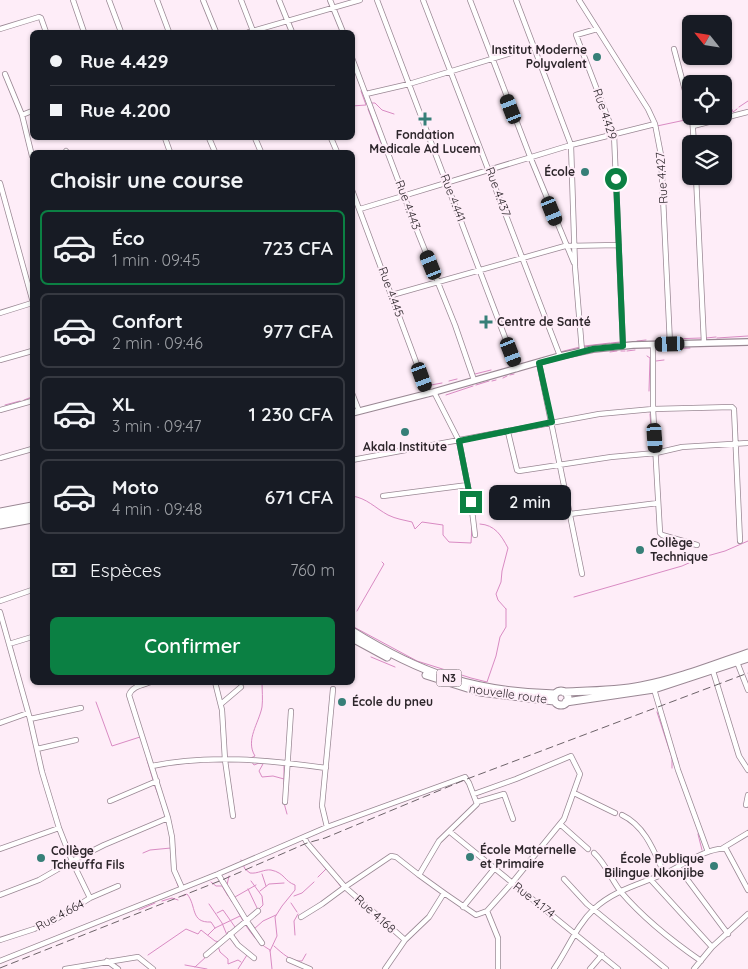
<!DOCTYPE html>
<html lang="fr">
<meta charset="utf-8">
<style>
:root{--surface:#171b24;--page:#20242c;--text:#f1f3f6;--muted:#9ea1a6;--line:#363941;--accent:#0b8043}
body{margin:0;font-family:Quicksand,sans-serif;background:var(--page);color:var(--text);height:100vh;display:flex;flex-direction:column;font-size:19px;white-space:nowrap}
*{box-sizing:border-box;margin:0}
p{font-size:16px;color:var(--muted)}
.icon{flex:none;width:28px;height:28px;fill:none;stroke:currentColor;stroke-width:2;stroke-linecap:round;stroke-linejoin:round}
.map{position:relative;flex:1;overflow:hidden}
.sheet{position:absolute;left:30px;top:150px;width:325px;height:535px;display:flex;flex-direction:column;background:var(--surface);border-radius:8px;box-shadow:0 1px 4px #0004}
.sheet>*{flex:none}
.guide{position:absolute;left:30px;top:30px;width:325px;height:110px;border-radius:8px;box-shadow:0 1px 4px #0004;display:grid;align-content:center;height:110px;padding:0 20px;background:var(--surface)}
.needle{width:32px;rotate:300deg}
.tools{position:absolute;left:682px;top:15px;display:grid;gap:10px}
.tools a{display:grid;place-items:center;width:50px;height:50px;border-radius:8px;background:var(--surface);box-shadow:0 1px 4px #0004;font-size:25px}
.end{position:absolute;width:22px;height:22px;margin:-11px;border:6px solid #0b8043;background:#fff;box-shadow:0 0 0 2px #fff}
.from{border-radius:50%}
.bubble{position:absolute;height:35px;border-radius:8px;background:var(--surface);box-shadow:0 1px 4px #0004;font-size:16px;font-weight:600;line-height:35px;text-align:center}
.car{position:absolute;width:15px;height:30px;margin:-15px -8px;border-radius:6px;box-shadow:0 0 4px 1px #0007;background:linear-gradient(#222 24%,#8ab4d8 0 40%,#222 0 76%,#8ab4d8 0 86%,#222 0)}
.guide b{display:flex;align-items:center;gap:18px;height:48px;font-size:19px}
.guide b+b{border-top:1px solid var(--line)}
.guide i{width:12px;height:12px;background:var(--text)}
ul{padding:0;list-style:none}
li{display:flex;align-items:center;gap:15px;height:75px;margin:0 10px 8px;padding:0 10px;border:2px solid var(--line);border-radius:8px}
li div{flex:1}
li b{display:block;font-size:19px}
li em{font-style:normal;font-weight:600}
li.on{border-color:var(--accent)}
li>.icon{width:45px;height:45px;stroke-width:1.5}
h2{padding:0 20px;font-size:22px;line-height:60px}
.pay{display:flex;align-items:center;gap:12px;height:55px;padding:0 20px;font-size:19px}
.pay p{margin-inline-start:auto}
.button{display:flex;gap:10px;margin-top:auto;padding:10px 20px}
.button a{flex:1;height:58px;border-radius:8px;background:var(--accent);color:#fff;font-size:20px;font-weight:600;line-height:58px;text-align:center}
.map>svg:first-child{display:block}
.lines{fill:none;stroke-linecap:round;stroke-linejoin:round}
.stream{stroke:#d98bc3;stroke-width:1}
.minor-casing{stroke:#9a8894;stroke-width:6}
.major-casing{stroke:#9a8894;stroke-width:8}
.highway-casing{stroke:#9a8894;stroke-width:9}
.minor{stroke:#fff;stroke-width:4.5}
.major{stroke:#fff;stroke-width:5.5}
.highway{stroke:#fff;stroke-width:7}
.rail{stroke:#6d6369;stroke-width:1;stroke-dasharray:8 4;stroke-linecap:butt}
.route{stroke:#0b8043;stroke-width:6}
.poi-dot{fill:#377f78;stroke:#feedf8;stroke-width:2}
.labels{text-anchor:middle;stroke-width:4;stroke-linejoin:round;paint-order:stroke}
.shield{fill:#feedf8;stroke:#6c6268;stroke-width:1}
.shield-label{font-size:11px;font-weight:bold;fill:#2d262b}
.poi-label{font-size:12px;font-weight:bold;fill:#2d262b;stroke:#feedf8;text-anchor:start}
.street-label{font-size:12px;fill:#2d262b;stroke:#feedf8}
</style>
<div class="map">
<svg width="748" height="969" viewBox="0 0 748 969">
<rect width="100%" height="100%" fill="#feedf8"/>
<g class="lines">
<!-- stream -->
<path class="stream" d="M371 103H375L382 110 394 114
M352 106 366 105 361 91
M724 107 730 105 733 112 737 109
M739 107 748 101
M368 109 381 143
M694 117 696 116
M657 126 690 119
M260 145 258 139 261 138
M706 338 716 337
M717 338 748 336
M672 339 701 338
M637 341 646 340
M611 343 620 342
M584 346 610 343
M655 350 690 348
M621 351H625
M627 351 635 350
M560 352 580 347
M610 352 617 351
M647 356 650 358 649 391
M656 361 664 360
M475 374 491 370
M510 375 514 374
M503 378 507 376
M449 381 457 379
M492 381 496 380
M431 385 442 383
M476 385 489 381
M446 395 473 386
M24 400 32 397
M5 405 20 401
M650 414 651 428
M352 496C367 498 375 508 388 515 396 519 404 520 412 522L415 529 422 522 443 525V535L449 542 471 543 472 526
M480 524C495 525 501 535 508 548L502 571 501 582 496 594 498 600 506 609
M574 597 682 566 700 558 725 551 748 541
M357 611 384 564 382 562
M352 626 417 661 471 678 487 682 496 656 500 637 506 627V609
M371 657 395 667
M96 702 112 746 140 737
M657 712 670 752
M671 753 672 759
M251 758 255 756C245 740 259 723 262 707 263 699 262 690 262 682
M677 758 678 762
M147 760 153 780
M672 760V768
M251 761 254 765 259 763 263 764 259 771 262 777 273 776 284 779
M284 766V784
M154 784 159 797
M284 803 287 814
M698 834 702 850
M143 853 150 850 171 848
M241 860 245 869 250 873C258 874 264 869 271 870 285 873 284 881 295 885V890L282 906 275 917 277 936 270 951
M262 874 266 886
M333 876 341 887
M318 877 326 869 323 865
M176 880 178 886
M251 881 262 896 263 905 259 909
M211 882 216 886H222L228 896
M227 885 229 876
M248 889 258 910
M260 891 269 884 284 883
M183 896 187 894C197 906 190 923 211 922L215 928
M294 896 302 893 314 882
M229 897 232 902
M235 897 256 885
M162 901 172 898 178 900
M291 903 297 912
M209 904 222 923 227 935
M139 910 155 903
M237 910C245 925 255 942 270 950L272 969
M217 913 223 910 235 927
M254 929 263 921 276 915
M208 935 215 928 240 916
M295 935 294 921 298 914
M219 941 225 936
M218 946 220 952 228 959V964L238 960 241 962
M274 946C282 953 291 962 302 961L306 954
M148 955 186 929 198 934 201 930 215 941 220 942
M185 965 207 969
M195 967 207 956
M238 969 247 955"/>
<!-- minor casing -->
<g class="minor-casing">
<path id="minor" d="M73 0 84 32
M109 0 121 32
M157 0 169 32
M203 0 216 32
M241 0 253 31
M279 0 292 32
M330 0 343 32
M377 0 517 369
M423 0 560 356
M470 0 531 159 574 263
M516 0 571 145 575 267 582 351
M579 0 648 109 655 124 661 155 670 344
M0 29 39 17 41 18 46 32
M597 29 576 35 614 134 623 346
M249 32 360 0
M674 49 691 113
M352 58 418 233 455 325 474 380
M5 74 22 115 32 156
M366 94 409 84 534 46
M22 115 32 111
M692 116 694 144
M693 126 748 112
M165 138 170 152
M209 138 215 152
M255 138 261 152
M331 138 337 152
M66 151 67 152
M696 176 704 343
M0 183 32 299
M352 190 428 394
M360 209 571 145 655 124
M392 295 565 246 619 245
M0 313 32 303
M653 345V409L660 533 662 535 697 545
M0 360 32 351
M539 363 582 574
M434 392 459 441 471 502 475 535
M352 393 359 411
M0 410 32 401
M508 432 517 470 519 471 611 457 656 453 682 447 748 443
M0 458 32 449
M352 460 599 414 653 409 732 407 734 409 740 541
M383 496 468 485
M570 514 658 503
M0 601 32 590
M0 612 30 719 42 772 59 828 72 861 90 898
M9 644 32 637
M737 662 748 690
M713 671 739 756 748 770
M151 682C143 685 132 686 129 695L168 818 172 837 174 870 182 888
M215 682 222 710 225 760 233 816
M654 689 678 770 708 852
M221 704 241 687
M30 719 81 708
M0 723 28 713
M37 749 76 740
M152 766C209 754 268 760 326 768
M574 793 615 813
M474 794 516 779 571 756 580 774 564 819 512 883 487 911 498 938V969
M110 801 157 781
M285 802 291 711
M477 802 504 794 513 819
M746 805 748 795
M622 815C645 826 654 851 664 873
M560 824 588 849
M327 827 322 806 333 689
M450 832 618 969
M723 848 748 833
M0 849 59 828
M594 853C606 864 611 879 621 892 644 919 672 941 701 961
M678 867 728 934
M218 874 246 920 262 943
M564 879 587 904 666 969
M650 879 712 947
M444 893 476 915 487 911
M0 895 39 880 72 861 104 845 168 818
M463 907 494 869
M301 917 322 904 345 887 307 843 304 837
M230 934 238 945 254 958
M0 940 34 929 53 921 90 898 118 886
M206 955 258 911
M289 960 310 969
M0 961 218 874 327 827 465 777 469 783 477 804 439 841 419 875 396 857 391 856 345 887 405 940
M107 961 118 969
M65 969 138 957 153 969
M385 969 405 940 429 917 444 893 419 875
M554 969C568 949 576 926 594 909 614 890 641 884 666 873 683 865 708 847 726 849L748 890
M590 969 602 955
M694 969 712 947 748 914"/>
</g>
<!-- major casing -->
<g class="major-casing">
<path id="major" d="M352 413 434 392 560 356 593 349 633 345 748 342"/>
</g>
<!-- highway casing -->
<g class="highway-casing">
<path id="highway" d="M0 512 32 506
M0 518 32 513
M0 525 32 519
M352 631C421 674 474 692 555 694
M352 638 387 657
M426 675 480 692 554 701
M554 698a7 7 0 1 1 14 0a7 7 0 1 1-14 0Z
M564 692C590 691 616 691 641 686 678 679 713 665 748 653
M566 702 654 689 748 658"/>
</g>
<!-- minor -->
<use href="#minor" class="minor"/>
<!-- major -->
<use href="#major" class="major"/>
<!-- highway -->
<use href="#highway" class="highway"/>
<!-- rail -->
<path class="rail" d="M0 968 222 880 307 843 325 838 467 779 748 673"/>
</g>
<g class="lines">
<!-- route -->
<path class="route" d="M471 502 459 441 552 422 539 363 593 349 623 346 616 179"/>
</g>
<!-- markers -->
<g class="poi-dot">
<circle cx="597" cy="57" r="5"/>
<path d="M422.5 111.5h5v5h5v5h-5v5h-5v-5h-5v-5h5z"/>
<circle cx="585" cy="172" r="5"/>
<path d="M483.5 314.5h5v5h5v5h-5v5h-5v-5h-5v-5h5z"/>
<circle cx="405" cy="432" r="5"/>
<circle cx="640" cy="550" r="5"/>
<circle cx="342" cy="702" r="5"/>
<circle cx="470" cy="857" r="5"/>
<circle cx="41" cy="858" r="5"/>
<circle cx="714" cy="866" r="5"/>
</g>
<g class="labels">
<!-- shield labels -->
<rect class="shield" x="436.5" y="669.5" width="25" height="17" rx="4"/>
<g class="shield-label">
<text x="449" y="682">N3</text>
</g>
<!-- poi labels -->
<g class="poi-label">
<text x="587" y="54" text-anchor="end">Institut Moderne<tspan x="587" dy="14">Polyvalent</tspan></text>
<text x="425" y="139" text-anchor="middle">Fondation<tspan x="425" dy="14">Medicale Ad Lucem</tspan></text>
<text x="575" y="176" text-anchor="end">École</text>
<text x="497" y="326">Centre de Santé</text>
<text x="405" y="451" text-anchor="middle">Akala Institute</text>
<text x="650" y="547">Collège<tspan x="650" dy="14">Technique</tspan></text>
<text x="352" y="706">École du pneu</text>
<text x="480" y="854">École Maternelle<tspan x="480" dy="14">et Primaire</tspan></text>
<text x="51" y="855">Collège<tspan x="51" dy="14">Tcheuffa Fils</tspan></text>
<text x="704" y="863" text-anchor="end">École Publique<tspan x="704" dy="14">Bilingue Nkonjibe</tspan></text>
</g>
<!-- street labels -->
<g class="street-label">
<text transform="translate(605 114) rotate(72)" y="4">Rue 4.429</text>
<text transform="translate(662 178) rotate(-94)" y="4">Rue 4.427</text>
<text transform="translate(498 192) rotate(70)" y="4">Rue 4.437</text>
<text transform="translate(453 198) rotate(69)" y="4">Rue 4.441</text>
<text transform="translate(408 205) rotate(70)" y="4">Rue 4.443</text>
<text transform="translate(391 292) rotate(70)" y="4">Rue 4.445</text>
<text transform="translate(508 694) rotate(8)" y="4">nouvelle route</text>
<text transform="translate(534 900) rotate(38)" y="4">Rue 4.174</text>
<text transform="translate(375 914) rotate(42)" y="4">Rue 4.168</text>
<text transform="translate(60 915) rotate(-28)" y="4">Rue 4.664</text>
</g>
</g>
</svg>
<div class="tools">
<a><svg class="needle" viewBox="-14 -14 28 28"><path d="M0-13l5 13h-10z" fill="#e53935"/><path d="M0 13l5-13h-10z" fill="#9ea1a6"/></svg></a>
<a><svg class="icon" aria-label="locate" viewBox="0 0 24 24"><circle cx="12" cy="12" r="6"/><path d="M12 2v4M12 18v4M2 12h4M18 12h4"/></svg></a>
<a><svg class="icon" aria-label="layers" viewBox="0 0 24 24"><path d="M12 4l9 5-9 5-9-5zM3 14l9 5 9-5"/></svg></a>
</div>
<i class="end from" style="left:616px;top:179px"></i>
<i class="end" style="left:471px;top:502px"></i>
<div class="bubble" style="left:489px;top:485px;width:82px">2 min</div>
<i class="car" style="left:511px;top:109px;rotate:339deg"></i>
<i class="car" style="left:552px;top:211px;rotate:158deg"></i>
<i class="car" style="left:431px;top:265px;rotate:338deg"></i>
<i class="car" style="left:670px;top:344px;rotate:268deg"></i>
<i class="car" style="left:511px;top:352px;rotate:159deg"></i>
<i class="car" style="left:422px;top:377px;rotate:160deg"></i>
<i class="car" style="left:655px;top:438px;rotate:176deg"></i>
<div class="guide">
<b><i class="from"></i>Rue 4.429</b>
<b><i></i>Rue 4.200</b>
</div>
<section class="sheet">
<h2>Choisir une course</h2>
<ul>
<li class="on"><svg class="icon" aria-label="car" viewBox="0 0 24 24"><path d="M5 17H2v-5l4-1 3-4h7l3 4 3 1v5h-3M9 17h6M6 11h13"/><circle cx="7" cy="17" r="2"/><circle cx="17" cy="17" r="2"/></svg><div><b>Éco</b><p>1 min · 09:45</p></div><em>723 CFA</em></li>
<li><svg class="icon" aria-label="car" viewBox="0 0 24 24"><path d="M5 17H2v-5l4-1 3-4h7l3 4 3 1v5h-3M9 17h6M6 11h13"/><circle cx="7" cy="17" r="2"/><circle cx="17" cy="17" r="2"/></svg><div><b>Confort</b><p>2 min · 09:46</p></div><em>977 CFA</em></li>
<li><svg class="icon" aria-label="car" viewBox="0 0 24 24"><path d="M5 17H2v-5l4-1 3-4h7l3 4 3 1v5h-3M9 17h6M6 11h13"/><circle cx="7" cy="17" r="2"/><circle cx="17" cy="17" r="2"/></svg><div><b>XL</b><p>3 min · 09:47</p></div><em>1 230 CFA</em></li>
<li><svg class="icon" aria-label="car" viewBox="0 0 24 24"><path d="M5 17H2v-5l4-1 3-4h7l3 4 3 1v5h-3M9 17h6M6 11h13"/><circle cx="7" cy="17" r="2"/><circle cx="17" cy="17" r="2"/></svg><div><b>Moto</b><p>4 min · 09:48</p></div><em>671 CFA</em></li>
</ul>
<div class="pay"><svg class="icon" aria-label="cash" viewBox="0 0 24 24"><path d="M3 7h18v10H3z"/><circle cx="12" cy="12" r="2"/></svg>Espèces<p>760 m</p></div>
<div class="button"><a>Confirmer</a></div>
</section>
</div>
